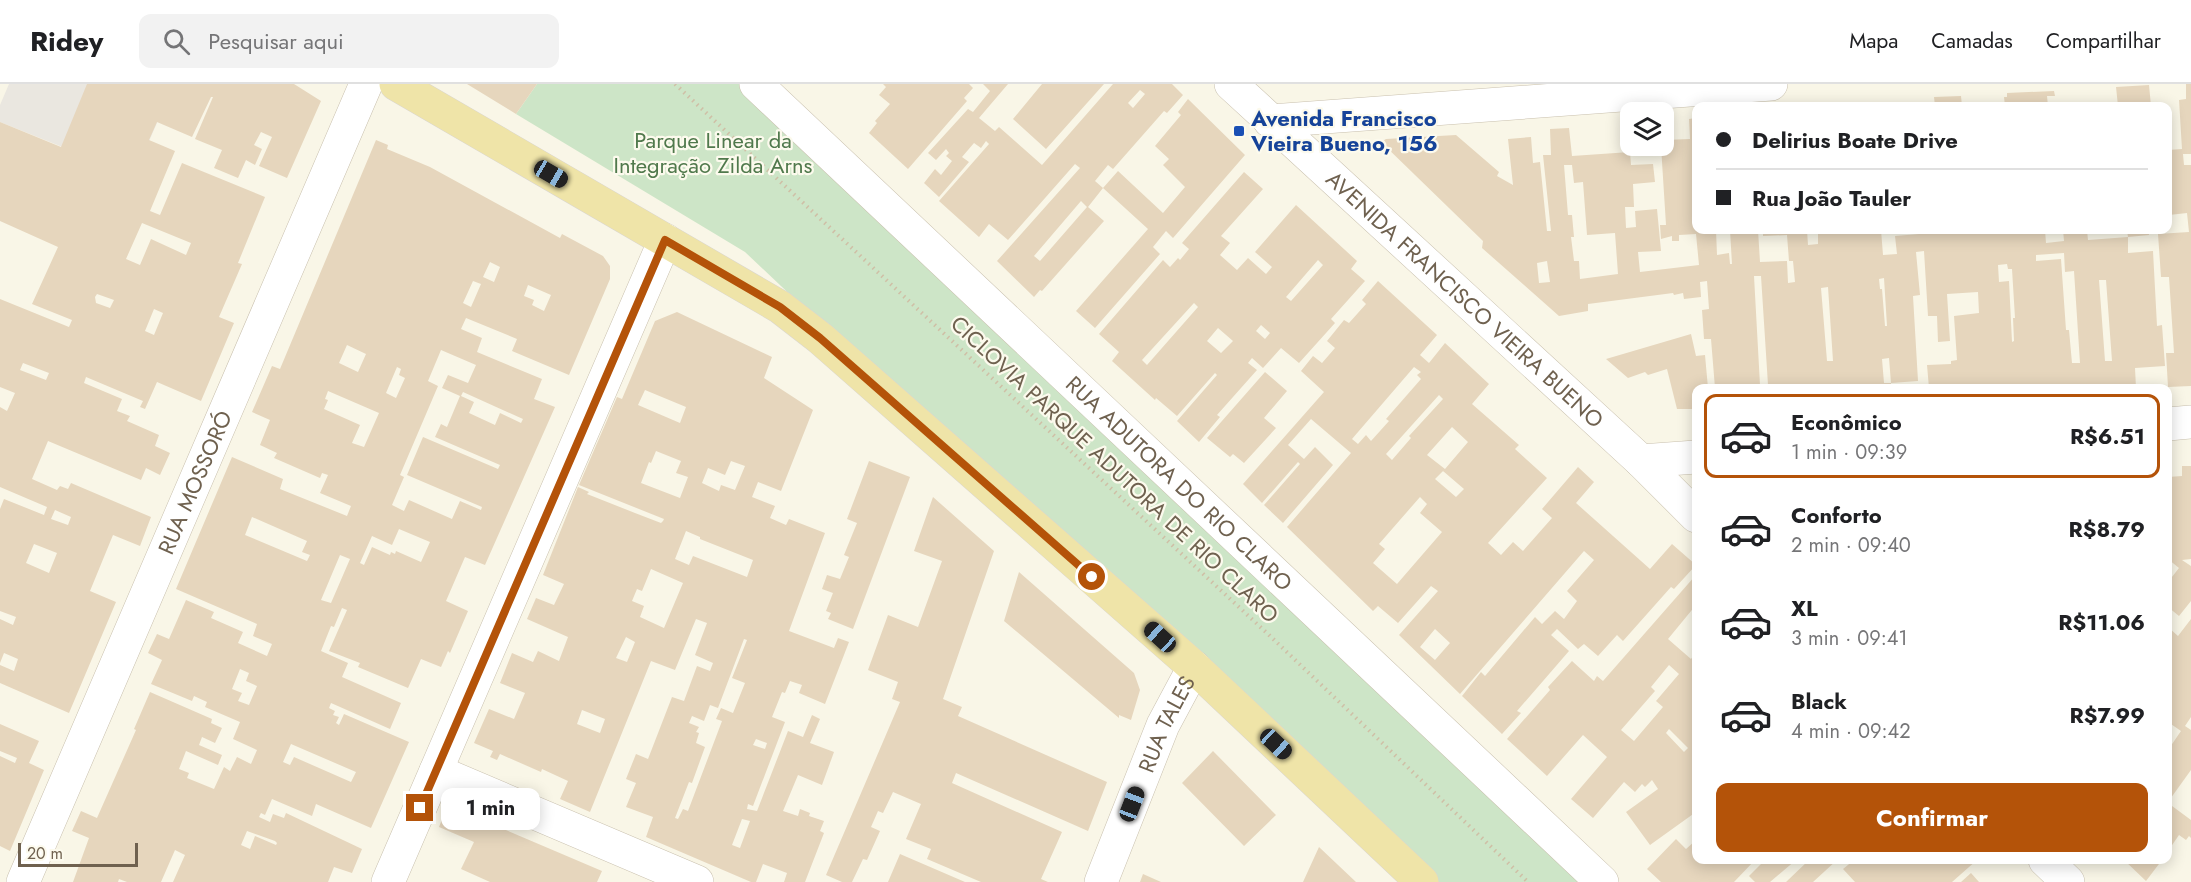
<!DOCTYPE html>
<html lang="pt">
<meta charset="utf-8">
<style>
:root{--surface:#fff;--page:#f2f2f2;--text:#202124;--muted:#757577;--line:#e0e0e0;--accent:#b45309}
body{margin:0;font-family:Jost,sans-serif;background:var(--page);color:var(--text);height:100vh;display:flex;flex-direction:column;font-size:22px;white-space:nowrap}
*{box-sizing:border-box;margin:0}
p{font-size:20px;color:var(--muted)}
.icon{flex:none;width:33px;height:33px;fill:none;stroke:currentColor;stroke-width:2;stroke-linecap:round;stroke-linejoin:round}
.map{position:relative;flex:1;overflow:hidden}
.panel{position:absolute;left:1692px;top:300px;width:480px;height:480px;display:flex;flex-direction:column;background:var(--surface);border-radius:12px;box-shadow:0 3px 15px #0003}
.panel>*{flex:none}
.top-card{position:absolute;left:1692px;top:18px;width:480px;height:132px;border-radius:12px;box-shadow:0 3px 15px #0003;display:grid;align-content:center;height:132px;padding:0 24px;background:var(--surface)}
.tools{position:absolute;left:1620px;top:18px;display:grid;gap:12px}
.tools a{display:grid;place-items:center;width:54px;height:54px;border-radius:12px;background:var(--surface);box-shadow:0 3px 15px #0003;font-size:30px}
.scale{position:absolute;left:18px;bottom:15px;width:120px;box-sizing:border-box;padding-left:6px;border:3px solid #6f614f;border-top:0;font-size:16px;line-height:21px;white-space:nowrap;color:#6f614f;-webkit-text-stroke:4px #fcfaed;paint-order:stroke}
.end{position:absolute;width:27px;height:27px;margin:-14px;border:8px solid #b45309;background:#fff;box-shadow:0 0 0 3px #fff}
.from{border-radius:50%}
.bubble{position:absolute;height:42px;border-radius:12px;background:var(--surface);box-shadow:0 3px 15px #0003;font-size:20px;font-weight:700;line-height:42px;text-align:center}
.car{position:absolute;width:18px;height:36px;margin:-18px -9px;border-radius:8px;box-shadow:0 0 4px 2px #0007;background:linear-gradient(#222 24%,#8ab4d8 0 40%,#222 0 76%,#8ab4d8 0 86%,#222 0)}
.top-card b{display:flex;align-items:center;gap:21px;height:57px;font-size:22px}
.top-card b+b{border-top:2px solid var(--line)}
.top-card i{width:15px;height:15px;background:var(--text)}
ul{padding:10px 0 0;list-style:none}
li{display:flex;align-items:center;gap:18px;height:84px;margin:0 12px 9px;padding:0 12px;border:3px solid transparent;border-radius:12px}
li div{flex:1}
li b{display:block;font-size:22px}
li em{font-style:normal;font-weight:700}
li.active{border-color:var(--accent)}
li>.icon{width:54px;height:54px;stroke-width:1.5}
.primary-button{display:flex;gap:12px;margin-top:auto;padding:12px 24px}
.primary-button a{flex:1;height:69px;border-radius:12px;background:var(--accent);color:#fff;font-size:24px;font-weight:700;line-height:69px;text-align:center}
header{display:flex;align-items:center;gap:36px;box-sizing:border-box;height:84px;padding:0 30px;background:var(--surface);border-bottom:2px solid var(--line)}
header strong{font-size:28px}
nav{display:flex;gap:33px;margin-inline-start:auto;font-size:21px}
.search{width:420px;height:54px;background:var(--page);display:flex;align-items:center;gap:15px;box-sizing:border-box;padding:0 21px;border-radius:12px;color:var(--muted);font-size:22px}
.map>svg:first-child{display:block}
.industrial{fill:#eae7e0}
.green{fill:#cde5c7}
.building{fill:#e6d6bd;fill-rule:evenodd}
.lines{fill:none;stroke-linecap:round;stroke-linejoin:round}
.minor-casing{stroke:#c9c0ae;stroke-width:34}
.major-casing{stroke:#dad6d1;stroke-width:34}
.path{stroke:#cfbfa6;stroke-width:4;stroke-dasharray:1.5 4.5;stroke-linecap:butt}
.minor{stroke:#fff;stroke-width:33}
.major{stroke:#efe4a8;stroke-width:33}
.route{stroke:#b45309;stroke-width:8}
.transit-dot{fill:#1a4fb4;stroke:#fcfaed;stroke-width:2}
.labels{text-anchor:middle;stroke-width:4.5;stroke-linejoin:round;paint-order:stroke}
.transit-label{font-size:22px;font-weight:bold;fill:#164399;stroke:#fcfaed;text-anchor:start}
.park-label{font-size:22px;fill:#50794c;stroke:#fcfaed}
.street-label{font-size:22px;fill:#6f614f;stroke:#fcfaed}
</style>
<header>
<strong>Ridey</strong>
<div class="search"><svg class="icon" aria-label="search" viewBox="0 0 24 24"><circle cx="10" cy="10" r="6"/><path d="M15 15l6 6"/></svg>Pesquisar aqui</div>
<nav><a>Mapa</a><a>Camadas</a><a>Compartilhar</a></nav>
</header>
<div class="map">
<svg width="2191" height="798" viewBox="0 0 2191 798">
<rect width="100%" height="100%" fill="#f9f6e7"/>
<!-- industrial -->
<path class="industrial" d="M9 0H174L132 96 60 62 0 38V21Z"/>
<!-- green -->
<path class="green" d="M537 0H742L1584 798H1410L745 168 516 30Z"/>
<!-- building -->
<path class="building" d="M87 0H294L321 17 287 94 259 82 272 53 261 48 254 61 262 65 255 81 246 76 238 94 214 84 222 66 195 55 213 13H211L192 53 157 38 149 56 175 67 150 127 160 131 182 79 265 113 238 179 242 180 219 233 234 239 201 317 157 298 145 325 140 323 143 317 86 293 84 299 122 315 117 327 130 332 127 337 159 351 155 362 170 369 160 391 146 384 141 396 48 357 32 395 57 406 60 402 68 405 71 399 151 433 140 462 113 451 90 507 116 518 69 629 0 599V581L14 587 18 575 4 569 0 579V535L13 541 16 533 0 527V425L4 415 44 431 47 423 0 403V323L7 327 15 309 0 303V215L69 243 72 236 32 220 58 163 0 137V38L61 63ZM142 139 191 159 186 171 151 155 140 181 126 175ZM97 210 114 216 110 224 96 219 95 213ZM154 225 163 229 154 251 145 247ZM23 279 49 289 46 296 20 286ZM55 426 71 433 68 441 51 435ZM34 460 57 469 49 489 26 479Z
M467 0H537L516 30Z
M883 0H969L973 4 964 14 967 17 908 85 869 49 877 39 875 37 890 20 879 11 886 3Z
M983 0H1008L979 34 995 47 999 43 1042 81 1113 0H1172L1183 11 1167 29 1164 27 1113 85 1108 81 1095 97 1103 104 1088 123 1104 137 1042 207 1040 206 1034 213 997 177 1080 84 1075 80 1008 156 989 140 979 153 939 117 989 60 986 57 981 64 974 59 962 73 969 78 939 113 924 99 935 85 941 91 952 77 946 72 949 69 946 65 936 76 928 69 968 25 973 28 990 7ZM1140 6 1145 10 1133 24 1128 19ZM1081 117 1087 123 1040 177 1034 172Z
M1042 0H1104L1046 65 1013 35Z
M2186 0H2191V70H2183L2184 81H2191V302L2168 303 2166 269H2174L2169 193H2161L2158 150 2189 148 2187 129 2169 131 2168 125V66L2182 65 2179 16 2186 15Z
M2149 1 2151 22H2118L2116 3Z
M2054 7 2055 12H2047L2048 22H2005L2004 13H2007V9Z
M1961 12 1962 22H1935L1934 13Z
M1188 15 1245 71 1173 154 1166 147 1153 163 1160 170 1095 244 1076 227 1148 145 1103 104 1118 87 1163 129 1185 103 1163 81 1169 75 1155 62 1181 31 1178 28Z
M1696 34V146H1716L1717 171 1729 169 1730 180H1732L1730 146H1758L1760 178 1787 177 1788 199 1795 198 1793 177H1789L1787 151 1763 152V146H1807L1808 161 1818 160V146H1881L1883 171 1897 170 1895 152 1943 148V146H2045L2046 159 2064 157 2063 146H2087L2088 156 2128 153V169L2153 167 2157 242 2162 241 2165 282 2135 284 2136 304H1929L1927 281 1951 280V277L1957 276 1954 232 1979 229 1978 208 1947 210 1950 257 1938 258 1937 232H1928L1924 167 1916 168 1920 211 1913 212 1918 297 1891 299 1889 274 1882 275 1884 299H1891V304H1829V301L1770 304H1715L1711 255H1704L1702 226 1709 225 1707 197 1700 198 1701 213 1684 215 1683 209 1674 211 1673 209 1588 220V227L1559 232 1482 164 1483 157 1381 58 1386 55 1456 51 1499 88 1497 92 1513 101 1508 55 1531 53 1533 79 1540 78 1547 147H1551L1543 71H1551L1550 45 1569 44 1572 72 1630 68 1631 81 1653 80 1655 98 1633 100 1634 123H1625L1626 144 1636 143 1635 127 1657 125 1661 167 1638 168 1640 188 1699 181 1696 150 1679 151V157H1672V152L1661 155 1660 141H1666L1661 62H1664V56L1690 55 1689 35ZM1564 81H1572L1574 99 1583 98 1587 151 1615 149 1618 190 1580 195 1579 177H1574L1571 153H1574L1572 131H1568ZM2064 169 2065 188 2074 187 2080 279H2072L2069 246H2066L2061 175 2036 177V171ZM1547 177 1550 198 1539 199 1537 179ZM2007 180 2008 185H2012L2015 234H2013L2014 257 2012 258 2009 197 1999 198 1998 181ZM1754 192H1761L1768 301H1760ZM1884 194 1887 242H1885L1882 205H1880L1879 195ZM2099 196H2106L2112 277H2105ZM1828 203 1833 277H1827L1821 204Z
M376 56 388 61 387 65 430 83 560 154 562 150 603 172 610 182V195L569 291 512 267 517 255 466 234 461 245 482 254 477 268 542 295 534 315 555 323 485 481 465 473 446 517 468 527 450 569 448 567 441 583 421 575 408 604 358 583 360 579 329 567 347 526 342 524 334 543 331 542 321 567 348 579 342 593 401 619 390 645 331 619 329 624 335 627 333 631 339 633 336 639 339 641 344 630 409 658 371 744 316 720 312 732 272 715 265 731 261 729 259 733 270 738 273 730 284 734 286 729 362 765 352 789 334 783 328 798H173L185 771 175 766 161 798H127L119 795 118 798H73L89 754 72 747 81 727 97 734 136 646 134 645 150 608 212 635 211 639 222 644 215 659 202 653 199 661 222 671 218 681 186 667 179 685 189 689 187 694 214 705 224 683 230 687 237 673 251 680 257 666 233 655 240 638 205 623 207 618 194 612 192 617 151 600 162 576 148 569 157 550 169 555 186 516 214 528 211 534 243 548 238 559 267 572 272 560 253 552 257 540 176 505 232 373 283 395 280 405 347 432 351 422 320 409 328 391 322 389 320 394 274 374 277 369 260 361 270 336 252 328 272 282 280 285ZM490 178 500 183 494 198 483 193ZM473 197 481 200 471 223 463 219ZM528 201 551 211 544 227 532 221 534 216 524 212ZM347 261 366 270 358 288 339 279ZM441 266 476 281 468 299 448 291 442 304 460 312 447 343 441 340 435 353 500 381 498 385 423 353 407 391 482 423 481 426 460 417 452 435 409 416 404 427 392 421 404 393 400 391 438 302 428 297ZM397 283 401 285 399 291 405 294 396 314 386 309ZM328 307 379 329 364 363 352 359 360 341 324 325 328 316 325 315ZM463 308 523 335 521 339 500 329 495 341 469 329 474 318 461 312ZM252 433 307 457 302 468 310 471 307 477 245 451ZM399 445 430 458 421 478 396 467 395 470 391 468 390 471 372 463 364 481 360 479 372 452 392 461ZM340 471 350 475 331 519 321 516ZM240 585 249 589 246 597 257 602 249 621 238 617 242 609 232 605ZM291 660 356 688 351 698 294 673 290 681 283 678ZM247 747 275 757 277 759 276 761 255 752 250 765 241 761Z
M1244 88 1263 105 1221 152 1230 159 1220 171 1237 186 1248 174 1266 190 1272 183 1255 168 1296 121 1357 177 1351 185 1365 197 1331 235 1335 239 1299 279 1281 264 1263 284 1252 274 1248 279 1257 286 1217 331 1220 333 1199 358 1177 337 1217 291 1215 289 1177 332 1156 314 1155 316 1112 277 1119 268 1099 250 1163 176 1170 183 1178 174 1180 176 1189 165 1182 159ZM1318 176 1323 181 1291 217 1286 213ZM1194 219 1198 223 1147 281 1142 276ZM1261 241 1270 249 1265 255 1256 247ZM1218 244 1233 257 1221 269 1207 257Z
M2127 146H2148L2149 151 2128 153Z
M1378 197 1437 251 1420 271 1429 279 1445 259 1489 300 1472 320 1519 361 1515 365 1547 394 1488 459 1501 471 1513 458 1523 467 1552 434 1542 425 1578 383 1594 398 1576 419 1650 485 1672 460 1696 481 1674 505 1671 503 1623 557 1617 551 1598 572 1584 560 1578 565 1557 545 1551 551 1569 567 1517 627 1521 629 1502 650 1462 612 1481 588 1485 592 1535 533 1542 540 1555 527 1564 535 1577 517 1567 507 1594 476 1584 467 1460 610 1399 551 1438 507 1431 502 1398 539 1378 522 1373 527 1287 443 1351 369 1311 335 1288 361 1304 375 1315 363 1333 381 1283 439 1264 421 1300 380 1298 378 1262 419 1243 400 1324 308 1301 287 1313 272 1322 279 1335 264 1327 257 1344 236 1349 239 1366 220 1362 216ZM1414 283 1421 288 1417 291 1421 295 1386 335 1389 337 1371 357 1366 351 1358 360 1352 355ZM1439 311 1443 315 1409 352 1411 354 1392 376 1386 370ZM1452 343 1468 358 1445 385 1427 371ZM1445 385 1443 387 1464 405 1456 413 1435 395ZM1420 413 1427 420 1420 429 1442 448 1397 500 1373 479 1385 465 1379 460ZM1435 545 1450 559 1435 576 1420 563Z
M677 228 772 273 764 294 813 326 781 407 758 398 752 413 775 422 770 434 786 441 789 435 825 449 789 547 834 564 838 554 849 558 825 620 799 609 802 601 790 597 785 609 782 608 772 633 785 638 753 722 748 720 747 725 757 727 788 647 803 653 812 631 820 635 810 659 834 668 822 701 798 691 783 727 798 732 800 725 810 729 809 732 824 737 820 747 824 749 805 798H784L787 789 763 780 756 798H751L646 753 653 733 626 723 636 699 626 695 636 670 648 675 672 613 684 617 697 582 710 587 713 579 695 571 707 539 696 535 675 586 651 577 590 728 560 715 568 697 542 685 541 688 500 670 497 676 490 673 493 667 474 659 489 625 514 635 525 609 500 599 512 569 533 578 538 567 559 577 568 553 527 535 536 514 554 521 564 500 543 491 578 403 589 408 587 410 635 429 661 439 663 437 664 435 579 401 617 313 622 315 655 237ZM645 306 686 323 680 339 638 321ZM656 367 681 377 676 389 688 393 680 414 641 399 649 378 651 379ZM731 377 745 382 735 406 721 401 719 407 702 399 708 384 725 391ZM686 447 700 453V455L753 476 747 493 693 472 689 481 675 475ZM651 485 683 499 664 544 640 533 644 522 632 517 637 505 642 507ZM626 553 635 558 627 578 616 574ZM744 555 747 556 732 594 745 599 733 629 721 624 716 635 722 637 688 727 683 725 678 735 675 734 689 698 692 699 705 663 696 659 699 649 696 648 699 643 689 639 692 632 704 637 710 621 718 624ZM582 626 605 635 600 649 577 640ZM756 655 767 659 765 665 753 661ZM742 735 750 737 740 764 732 761Z
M1691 250 1696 272 1705 271 1708 304H1696V325H1677L1667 285 1648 291 1645 288 1628 294 1606 275Z
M1265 288 1287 307 1264 334 1276 344 1244 379 1233 370 1230 373 1207 354Z
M869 377 910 393 853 545 828 535 831 529 826 527 833 509 822 505 827 491 840 495 849 473 844 471 857 439 847 435Z
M2182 382H2191V475L2182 476 2191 482V517L2179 532 2168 523V498L2179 484 2168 475V393L2182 392Z
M933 413 994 467 943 615 962 623 958 632 1107 698 1088 747 956 689 952 699 1062 748 1041 795 1048 798H981L927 775 931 765 906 755 921 720 893 708 883 729 878 727 871 743 880 747 867 776 863 775 852 798H842L826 791 900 618 892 615 898 598 868 586 888 531 918 543 942 477 914 467Z
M1019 488 1134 589 1140 606 1131 636 1119 631V634L1004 537Z
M1695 492 1696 494V521L1668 555 1691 575 1696 568V728L1650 761 1626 728 1658 705 1652 696 1645 703 1642 700 1635 708 1624 698 1593 734 1571 715 1607 673 1583 651 1547 692 1507 655 1550 606 1548 603 1572 577 1594 597 1597 592 1603 597ZM1669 581 1679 590 1656 617 1663 623 1634 657 1621 646 1655 607 1651 603ZM1669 645 1688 664 1684 668 1666 649Z
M2191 535V633L2185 642 2191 646V686L2168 718V666L2181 647 2168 638V611L2172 605 2168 602V543L2178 552Z
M0 640 39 657 29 679 44 686 10 767 0 762V672L15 679 17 674 0 667Z
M1213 667 1276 731 1244 762 1182 699Z
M2168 719 2191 736V754L2189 752 2186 756 2179 751 2168 767Z
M447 723H452L602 787 597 798H490L461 785 474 758 439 743Z
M1676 755 1686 765 1696 756V776H1755L1734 798H1661L1647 785Z
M1319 763 1356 798H1303Z
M900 770 965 798H888Z
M1765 776H1796L1770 798H1755L1749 792Z
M1809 776H1837L1813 798H1786Z
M1854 776H1977L1952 798H1855L1843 785Z
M2124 776H2162L2146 797Z
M1971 789 1979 798H1961Z
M1143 790 1161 798H1140Z"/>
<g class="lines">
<!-- minor casing -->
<g class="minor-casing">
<g id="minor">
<path id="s1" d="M756 0 1602 798"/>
<path id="s2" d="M1231 0 1641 377 1696 432"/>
<path d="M1270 37 1771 0"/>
<path d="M2168 340 2191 338"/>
<path d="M1641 377 1696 373"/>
<path d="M436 687 697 798"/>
<path d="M2045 776 2068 798"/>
<path id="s3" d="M23 798 366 0"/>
<path d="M388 798 665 156"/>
<path id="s4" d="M1101 798 1163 641 1194 583"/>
</g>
</g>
<!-- major casing -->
<g class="major-casing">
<path id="major" d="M396 0 780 223 820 254 1194 583 1422 798"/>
</g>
<!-- path -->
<path class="path" d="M675 0 1269 551 1528 798"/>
<!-- minor -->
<use href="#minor" class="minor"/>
<!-- major -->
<use href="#major" class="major"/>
</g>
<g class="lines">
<!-- route -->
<path class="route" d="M420 724 665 156 780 223 820 254 1092 493"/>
</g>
<!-- markers -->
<rect class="transit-dot" x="1233" y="41" width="12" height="12" rx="3"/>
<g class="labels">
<!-- transit labels -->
<g class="transit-label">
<text x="1251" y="42">Avenida Francisco<tspan x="1251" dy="25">Vieira Bueno, 156</tspan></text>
</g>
<!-- park labels -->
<g class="park-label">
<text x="713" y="64">Parque Linear da<tspan x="713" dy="25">Integração Zilda Arns</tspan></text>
</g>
<!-- street labels -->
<g class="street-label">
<text dy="8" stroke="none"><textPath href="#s2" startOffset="318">AVENIDA FRANCISCO VIEIRA BUENO</textPath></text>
<text transform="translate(1115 385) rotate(43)" y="8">CICLOVIA PARQUE ADUTORA DE RIO CLARO</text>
<text dy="8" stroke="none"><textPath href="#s3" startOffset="435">RUA MOSSORÓ</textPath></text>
<text dy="8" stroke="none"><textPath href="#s1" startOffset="582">RUA ADUTORA DO RIO CLARO</textPath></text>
<text dy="8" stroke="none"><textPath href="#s4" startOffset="171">RUA TALES</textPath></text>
</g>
</g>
</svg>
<div class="tools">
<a><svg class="icon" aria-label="layers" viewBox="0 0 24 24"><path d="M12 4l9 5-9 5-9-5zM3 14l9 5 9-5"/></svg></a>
</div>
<div class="scale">20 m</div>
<i class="end from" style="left:1092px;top:493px"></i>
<i class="end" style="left:420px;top:724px"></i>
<div class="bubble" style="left:441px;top:704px;width:99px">1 min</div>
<i class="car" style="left:551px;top:90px;rotate:120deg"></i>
<i class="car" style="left:1160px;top:553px;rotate:312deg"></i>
<i class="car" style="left:1276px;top:660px;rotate:133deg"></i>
<i class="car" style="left:1132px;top:720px;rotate:21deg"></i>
<div class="top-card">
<b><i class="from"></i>Delirius Boate Drive</b>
<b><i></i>Rua João Tauler</b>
</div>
<section class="panel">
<ul>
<li class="active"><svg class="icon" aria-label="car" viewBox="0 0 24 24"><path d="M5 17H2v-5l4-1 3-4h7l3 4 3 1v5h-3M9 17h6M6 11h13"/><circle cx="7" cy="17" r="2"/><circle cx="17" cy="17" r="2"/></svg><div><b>Econômico</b><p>1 min · 09:39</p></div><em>R$6.51</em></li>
<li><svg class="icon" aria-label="car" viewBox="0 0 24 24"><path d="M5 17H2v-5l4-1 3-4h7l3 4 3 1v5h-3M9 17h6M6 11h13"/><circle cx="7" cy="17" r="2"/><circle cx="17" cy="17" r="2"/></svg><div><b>Conforto</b><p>2 min · 09:40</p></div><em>R$8.79</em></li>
<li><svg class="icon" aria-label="car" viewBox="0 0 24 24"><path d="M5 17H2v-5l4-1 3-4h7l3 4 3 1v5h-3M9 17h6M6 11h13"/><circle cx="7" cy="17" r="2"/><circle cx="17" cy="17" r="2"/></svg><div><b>XL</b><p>3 min · 09:41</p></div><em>R$11.06</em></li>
<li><svg class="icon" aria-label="car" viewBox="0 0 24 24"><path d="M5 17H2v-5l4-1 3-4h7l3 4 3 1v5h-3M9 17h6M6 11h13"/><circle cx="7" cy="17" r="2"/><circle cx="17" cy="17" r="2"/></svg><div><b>Black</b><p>4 min · 09:42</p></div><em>R$7.99</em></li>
</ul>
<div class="primary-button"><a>Confirmar</a></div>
</section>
</div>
